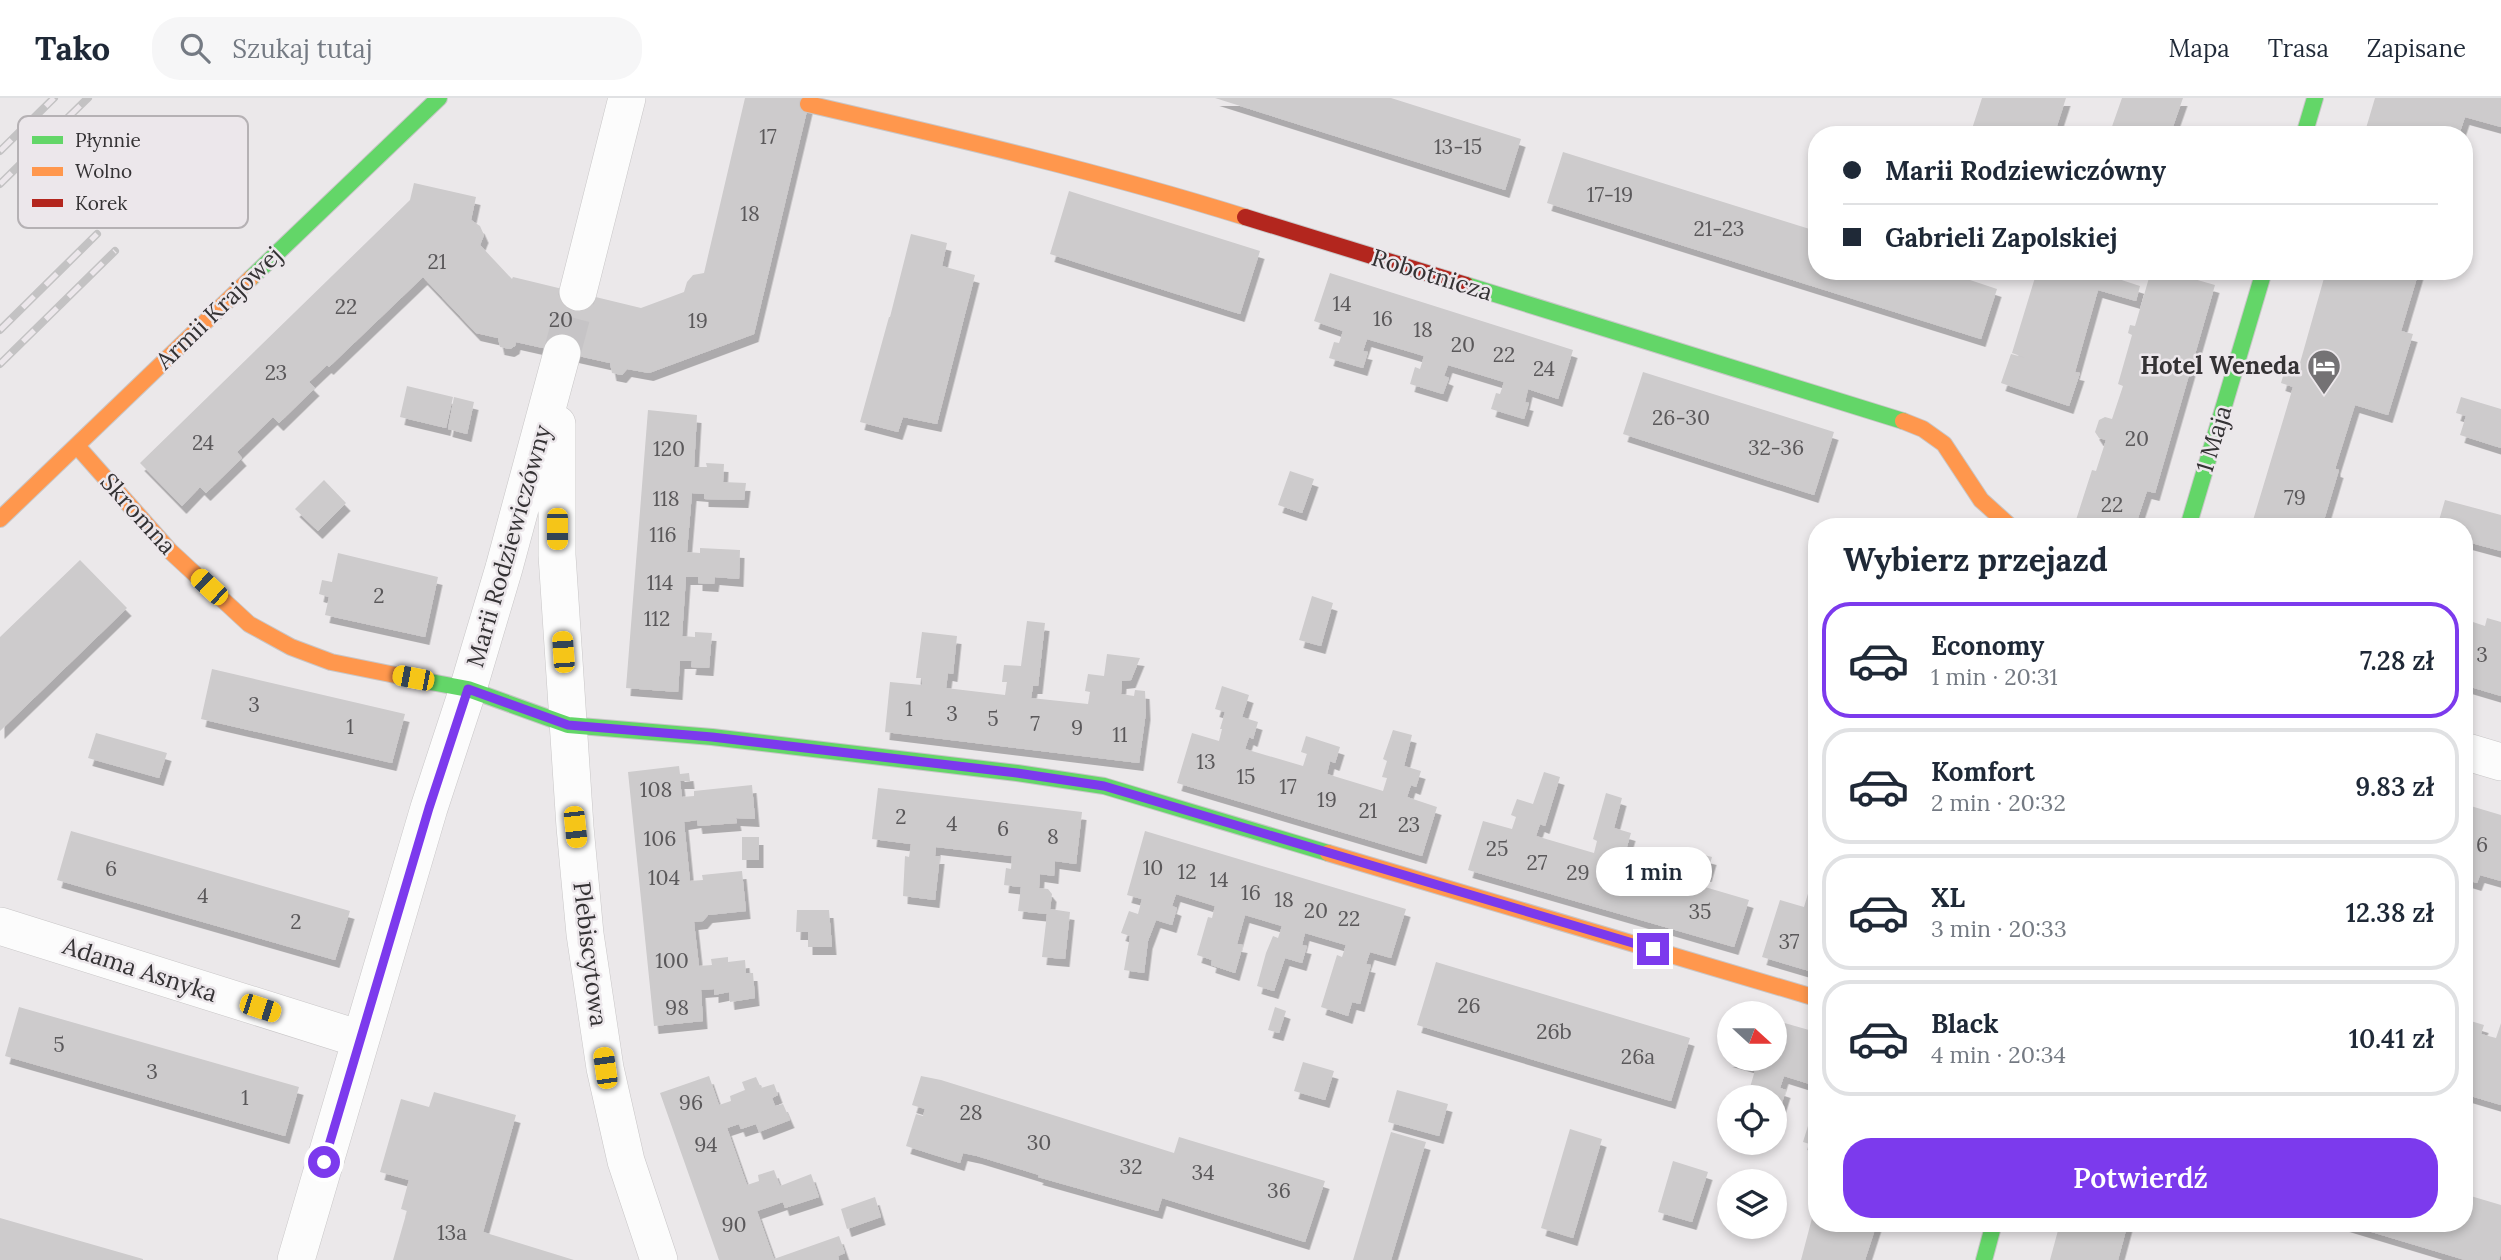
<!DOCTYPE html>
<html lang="pl">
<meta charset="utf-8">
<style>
:root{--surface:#fff;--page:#f6f6f7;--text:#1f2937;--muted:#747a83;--line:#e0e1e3;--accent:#7c3aed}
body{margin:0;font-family:Lora,serif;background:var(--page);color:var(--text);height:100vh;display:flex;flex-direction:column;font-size:26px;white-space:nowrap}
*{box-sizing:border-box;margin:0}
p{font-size:23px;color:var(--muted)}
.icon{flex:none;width:38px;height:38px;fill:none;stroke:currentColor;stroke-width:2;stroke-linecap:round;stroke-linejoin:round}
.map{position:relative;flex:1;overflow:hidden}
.sheet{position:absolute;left:1808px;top:420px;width:665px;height:714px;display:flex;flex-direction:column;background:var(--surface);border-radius:28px;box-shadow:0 4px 10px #0003}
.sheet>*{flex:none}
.top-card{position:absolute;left:1808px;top:28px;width:665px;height:154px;border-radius:28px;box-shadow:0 4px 10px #0003;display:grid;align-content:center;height:154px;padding:0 35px;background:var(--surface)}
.needle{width:46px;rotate:111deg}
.fabs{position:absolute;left:1717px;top:903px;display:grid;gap:14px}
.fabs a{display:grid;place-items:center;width:70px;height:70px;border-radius:50%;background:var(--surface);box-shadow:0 4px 10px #0003;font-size:35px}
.end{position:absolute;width:32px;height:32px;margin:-16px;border:9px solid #7c3aed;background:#fff;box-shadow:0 0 0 4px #fff}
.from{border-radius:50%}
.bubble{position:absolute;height:49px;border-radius:24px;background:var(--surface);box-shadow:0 4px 10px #0003;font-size:23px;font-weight:600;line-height:49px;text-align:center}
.car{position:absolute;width:21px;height:42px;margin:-21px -10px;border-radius:9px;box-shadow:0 0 5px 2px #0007;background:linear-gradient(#f5c518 24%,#345 0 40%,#f5c518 0 76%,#345 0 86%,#f5c518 0)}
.top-card b{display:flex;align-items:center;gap:24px;height:66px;font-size:26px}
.top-card b+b{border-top:2px solid var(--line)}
.top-card i{width:18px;height:18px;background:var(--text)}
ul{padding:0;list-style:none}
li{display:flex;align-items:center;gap:21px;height:116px;margin:0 14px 10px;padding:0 21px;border:4px solid var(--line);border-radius:28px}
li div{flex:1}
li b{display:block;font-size:26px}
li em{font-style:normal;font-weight:600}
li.active{border-color:var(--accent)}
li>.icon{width:63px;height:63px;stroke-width:1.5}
h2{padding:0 35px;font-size:32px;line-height:84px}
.primary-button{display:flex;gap:14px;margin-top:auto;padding:14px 35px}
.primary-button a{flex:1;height:80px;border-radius:28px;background:var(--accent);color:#fff;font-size:28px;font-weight:600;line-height:80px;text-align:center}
header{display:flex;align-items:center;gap:42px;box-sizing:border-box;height:98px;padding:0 35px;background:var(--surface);border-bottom:2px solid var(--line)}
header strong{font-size:33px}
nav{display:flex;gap:38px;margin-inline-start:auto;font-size:24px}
.search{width:490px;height:63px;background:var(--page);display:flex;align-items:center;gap:18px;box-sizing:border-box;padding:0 24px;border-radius:28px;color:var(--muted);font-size:26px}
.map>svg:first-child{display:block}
.building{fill:#cdcbcc;filter:url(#shadow)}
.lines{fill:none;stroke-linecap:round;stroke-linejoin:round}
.street-tunnel{stroke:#c6c4c6;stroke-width:37;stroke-dasharray:37 18;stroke-linecap:butt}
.street-casing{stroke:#c8c6c7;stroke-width:38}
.fast-casing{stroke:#c8c6c7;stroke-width:18}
.slow-casing{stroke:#c8c6c7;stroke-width:18}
.jam-casing{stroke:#c8c6c7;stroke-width:18}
.street{stroke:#fcfcfc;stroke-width:37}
.fast{stroke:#63d668;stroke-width:16}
.slow{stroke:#ff974d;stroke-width:16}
.jam{stroke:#b3261e;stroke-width:16}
.rail-casing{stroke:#c3c2c3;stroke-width:8}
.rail{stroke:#ece7eb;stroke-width:5;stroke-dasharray:16;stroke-linecap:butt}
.route{stroke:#7c3aed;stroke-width:9}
.labels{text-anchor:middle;stroke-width:5;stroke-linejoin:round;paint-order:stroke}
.number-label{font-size:21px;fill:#5a585a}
.street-label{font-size:24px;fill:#343234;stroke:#ece7eb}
.poi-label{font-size:24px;font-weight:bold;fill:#343234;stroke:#ece7eb;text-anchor:end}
.key{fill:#ece7eb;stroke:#b5b1b4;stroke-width:2}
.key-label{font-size:19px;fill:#343234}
</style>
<header>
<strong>Tako</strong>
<div class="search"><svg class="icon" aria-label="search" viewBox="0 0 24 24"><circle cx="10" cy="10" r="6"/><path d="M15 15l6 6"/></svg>Szukaj tutaj</div>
<nav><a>Mapa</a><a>Trasa</a><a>Zapisane</a></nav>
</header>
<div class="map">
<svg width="2501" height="1162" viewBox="0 0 2501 1162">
<defs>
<filter id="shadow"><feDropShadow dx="4.5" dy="8" stdDeviation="0" flood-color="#0004"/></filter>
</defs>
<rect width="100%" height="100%" fill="#ebe8ea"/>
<!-- building -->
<path class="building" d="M745 0H810L754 236 649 275 627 271 622 277 612 275 610 265 516 244 515 248 510 251 500 249 498 240 476 235 423 179 329 269 327 267 309 284 315 290 279 325 273 319 237 354 242 360 206 395 200 389 182 408 140 365 410 102 414 85 476 99 471 122 480 128 484 137 480 147 512 181 513 179 641 210 684 194 687 184 693 177 704 175Z
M1215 0H1391L1521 41 1505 92Z
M1982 0H2066L2054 37H1970Z
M2122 0H2183L2170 37H2109Z
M2375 0H2501V29L2465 19 2459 37H2364Z
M1563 54 1816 133V173H1943L1997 191 1981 241 1547 105Z
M1069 93 1260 153 1240 216 1050 156Z
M911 136 947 145 942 168 975 177 937 326 903 319 898 334 860 324 889 219H890Z
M2037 173H2094L2140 188 2136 203 2098 192 2075 274 2080 275 2069 308 2001 285 2011 256 2026 260 2012 255Z
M2151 173H2166L2215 187 2155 395 2147 393 2135 429H2062L2064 423 2069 420 2076 422 2092 372 2096 373 2106 342 2099 340 2095 334 2099 322 2105 319 2112 321 2123 288 2118 286 2132 237 2128 235 2130 227 2135 228Z
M2326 173H2419L2401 233 2413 236 2388 317 2355 307 2336 368V371L2339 372 2322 429H2251L2293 289 2281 285 2286 268 2298 272Z
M1330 175 1573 252 1558 301 1528 291 1525 304 1529 305 1524 321 1491 311 1496 295 1500 296 1504 284 1448 267 1444 278 1449 280 1443 296 1410 286 1415 269 1420 271 1424 258 1367 241 1363 253 1368 254 1363 270 1329 260 1334 244 1339 245 1343 233 1314 223Z
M1643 274 1834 334 1814 397 1623 336Z
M407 288 453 299 446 330 400 319Z
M454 299 474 304 467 336 448 331Z
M2461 299 2501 311V350L2460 337 2466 318 2456 315Z
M648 312 697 317 694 369H707L706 365 724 366 723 384 746 385 744 402 704 401V396L692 395 687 454 700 455V450L740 452 739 481 715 479 714 486 698 485V479H686L682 538 695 539V534L712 535 709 570 691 569 692 563H680L678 594 626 590Z
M1290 373 1314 381 1302 415 1278 407Z
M324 382 346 405 318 433 295 411Z
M2445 402 2501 417V453L2464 443V429H2437Z
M338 455 438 479 425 539 325 517 329 499 319 496 322 482 332 484Z
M80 462 127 510 0 633V539Z
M1312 498 1333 505 1321 548 1299 542Z
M2487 520 2501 524V598L2464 587V521L2485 528Z
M1027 523 1045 525 1038 588H1033L1031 600 1088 606 1090 594 1085 593 1088 576 1104 578 1107 556 1140 560 1131 582 1122 583 1121 596 1134 598 1135 592 1145 593 1146 614 1139 665 885 634 890 584 922 587V580H916L922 534 957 538 953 576 948 575 946 590 1005 597 1007 584H1002L1004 567 1021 568Z
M212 571 405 616 392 665 201 621Z
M1222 588 1249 597 1242 619 1258 624 1253 641 1249 639 1245 651 1303 668 1307 656 1301 654 1306 638 1340 649 1335 665 1330 663 1327 676 1383 693 1387 680 1382 679 1387 663 1383 661 1393 632 1412 637 1404 668 1421 673 1416 689 1411 687 1407 699 1437 709 1422 758 1177 685 1192 635 1219 643 1222 631H1220L1225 614 1215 611Z
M96 635 167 655 159 680 88 660Z
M679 668 680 676 689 675 690 683H680L682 699 694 698V693L752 687 755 721 736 720 737 725 698 728 697 722 684 724 690 783 703 782 702 777 742 773 746 813 708 817 703 823 694 824 699 868 712 867 711 861 728 859V864L745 862 746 875H753L755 900 730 904 729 894 714 897V891L701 892 703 923 654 928 628 674Z
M1544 674 1560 679 1545 728 1540 726 1536 738 1594 755 1597 743 1593 741 1606 695 1622 700 1614 730 1631 735 1626 752 1621 750 1618 762 1675 780 1678 767 1673 766 1678 750 1712 759 1707 776 1702 775 1698 787 1749 802 1734 849 1468 772 1483 723 1512 731 1516 719 1511 717 1517 701 1533 706Z
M878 690 1082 714 1076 766 1055 763 1054 778 1040 776 1039 790 1048 791 1052 796 1050 811 1070 814 1065 861 1042 859 1047 816 1018 813 1021 789 1004 787 1006 770 1011 771 1012 758 936 749 935 758H940L935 802 903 798 905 758 909 759 911 746 872 741Z
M2464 706 2501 717V783L2480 777 2477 785 2464 781Z
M71 733 350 813 335 862 57 782Z
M1145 733 1406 811 1391 860 1370 854 1366 866 1371 867 1360 906 1352 904 1348 918 1321 909 1337 857 1342 859 1346 847 1305 835 1302 847 1307 848 1302 865 1285 860 1274 893 1257 888 1266 855 1273 838 1278 840 1282 828 1245 817 1237 846 1243 847 1235 875 1211 867 1212 862 1197 857 1208 819 1212 820 1215 808 1176 796 1172 808 1177 810 1172 827 1156 822 1148 843 1144 875 1124 872 1130 838 1121 835 1129 813 1138 816 1142 801 1127 797Z
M742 739H759V762H742Z
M1810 789 1816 791V875L1762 859 1780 802 1804 809Z
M797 812H829L832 849H808V834H796Z
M1436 864 1690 940 1671 1003 1417 927Z
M19 909 299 989 285 1038 5 958Z
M1275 909 1286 913 1279 935 1268 932Z
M2464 921 2484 927 2481 936 2496 940 2501 925V1007L2464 996Z
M1774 922 1816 934V988L1784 978 1780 990 1786 992 1781 1008 1774 1006V999H1737L1738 993 1748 996 1756 969 1728 961H1774Z
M1303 964 1334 973 1325 1002 1294 993Z
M709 978 719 1007 731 1003 730 998 745 992 742 984 756 979 761 990 774 986 778 997 772 1000 775 1008 783 1006 790 1022 759 1034 756 1026 741 1031 739 1026 727 1030 747 1087 759 1083 758 1077 774 1072 780 1088 811 1076 819 1099 785 1110 783 1104 757 1113 774 1161 839 1138 845 1155 838 1158 839 1162H719L660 995Z
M921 978 941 982 1174 1055 1179 1039 1325 1083 1305 1144 1162 1100 1158 1113 1038 1079 1039 1077 977 1058 963 1055 960 1065 906 1048 916 1016 923 1018 925 1011 912 1007Z
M1397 992 1448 1006 1439 1038 1388 1024Z
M434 994 516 1017 483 1134 574 1162H393L407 1113 401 1111 409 1082 380 1074 401 1001 429 1009Z
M1816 1002V1048L1803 1044Z
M1570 1031 1602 1041 1573 1140 1541 1130Z
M1391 1034 1426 1044 1391 1162H1353Z
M1673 1063 1708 1074 1692 1124 1658 1114Z
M2464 1096 2501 1107V1155L2499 1162H2465L2345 1126 2464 1125Z
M875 1099 881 1119 847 1131 841 1111Z
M1816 1105V1125H1877L1865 1162H1801Z
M0 1120 143 1161V1162H0Z
M2060 1125H2128L2118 1162H2050Z"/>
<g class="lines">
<!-- street-tunnel -->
<path class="street-tunnel" d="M562 255 578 194"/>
<!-- street casing -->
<g class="street-casing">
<path id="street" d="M578 194 627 0
M557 326V457L575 729 585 836 605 970 626 1063 659 1162
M2464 653 2501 664
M0 828 360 941
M296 1162 429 710 468 591 504 470 562 255"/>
</g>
<!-- fast casing -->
<g class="fast-casing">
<path id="fast" d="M2304 37 2315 0
M251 180 439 0
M1466 187 1903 323
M2188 429 2264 173
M420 582 468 591 568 627 712 639 1017 675 1104 688 1328 755
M1984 1162 1994 1125"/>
</g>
<!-- slow casing -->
<g class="slow-casing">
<path id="slow" d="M808 6C955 40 1101 74 1245 119
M1903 323 1923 331 1944 346 1981 402 2011 429
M77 348 170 453 249 526 291 549 331 564 420 582
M0 421 251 180
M1328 755 1816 900"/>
</g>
<!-- jam casing -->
<g class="jam-casing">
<path id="jam" d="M1245 119 1466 187"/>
</g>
<!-- street -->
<use href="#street" class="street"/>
<!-- fast -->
<use href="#fast" class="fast"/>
<!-- slow -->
<use href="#slow" class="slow"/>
<!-- jam -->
<use href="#jam" class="jam"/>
<!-- rail casing -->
<g class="rail-casing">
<path id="rail" d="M0 53 54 0
M0 86 88 0
M0 232 97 136
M0 266 115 153"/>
</g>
<!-- rail -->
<use href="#rail" class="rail"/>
</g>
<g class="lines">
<!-- route -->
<path class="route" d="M324 1064 429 710 468 591 568 627 712 639 1017 675 1104 688 1653 851"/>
</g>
<!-- icons -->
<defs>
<g id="hotel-pin" transform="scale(1.75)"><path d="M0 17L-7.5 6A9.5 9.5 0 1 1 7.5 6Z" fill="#747274" stroke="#ece7eb"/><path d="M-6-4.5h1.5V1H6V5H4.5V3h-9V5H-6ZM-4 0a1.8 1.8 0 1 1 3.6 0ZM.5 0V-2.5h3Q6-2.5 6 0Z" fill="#fff"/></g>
</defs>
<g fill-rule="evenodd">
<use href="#hotel-pin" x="2324" y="268"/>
</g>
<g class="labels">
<!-- number labels -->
<g class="number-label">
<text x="768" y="46">17</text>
<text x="1458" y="56">13-15</text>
<text x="1610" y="104">17-19</text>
<text x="750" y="123">18</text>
<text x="1719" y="138">21-23</text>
<text x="437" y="171">21</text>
<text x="1342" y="213">14</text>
<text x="346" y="216">22</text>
<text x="1383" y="228">16</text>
<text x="561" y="229">20</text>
<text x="698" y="230">19</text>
<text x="1423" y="239">18</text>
<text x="1463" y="254">20</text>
<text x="1504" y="264">22</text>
<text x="1544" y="278">24</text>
<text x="276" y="282">23</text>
<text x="1681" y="327">26-30</text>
<text x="2137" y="348">20</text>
<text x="203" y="352">24</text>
<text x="1776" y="357">32-36</text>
<text x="669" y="358">120</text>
<text x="2295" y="407">79</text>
<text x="666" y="408">118</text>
<text x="2112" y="414">22</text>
<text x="663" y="444">116</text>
<text x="660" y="492">114</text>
<text x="379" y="505">2</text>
<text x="657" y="528">112</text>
<text x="2482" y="564">3</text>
<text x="254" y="614">3</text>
<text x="909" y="618">1</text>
<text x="952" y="623">3</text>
<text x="993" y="628">5</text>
<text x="1035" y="633">7</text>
<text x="350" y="636">1</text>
<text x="1077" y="637">9</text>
<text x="1120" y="644">11</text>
<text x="1206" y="671">13</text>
<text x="1246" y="686">15</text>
<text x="1288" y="696">17</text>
<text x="656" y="699">108</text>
<text x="1327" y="709">19</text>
<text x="1368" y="720">21</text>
<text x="901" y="726">2</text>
<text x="952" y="733">4</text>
<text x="1409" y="734">23</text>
<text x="1003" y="738">6</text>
<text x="1053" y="746">8</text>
<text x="660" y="748">106</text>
<text x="2482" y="754">6</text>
<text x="1497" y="758">25</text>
<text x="1537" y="772">27</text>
<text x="1153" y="777">10</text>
<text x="111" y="778">6</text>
<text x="1187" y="781">12</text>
<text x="1578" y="782">29</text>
<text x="664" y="787">104</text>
<text x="1219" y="789">14</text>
<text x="1251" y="802">16</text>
<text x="203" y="805">4</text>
<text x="1284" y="809">18</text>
<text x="1316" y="820">20</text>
<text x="1700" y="821">35</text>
<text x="1349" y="828">22</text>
<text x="296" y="831">2</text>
<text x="1789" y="851">37</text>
<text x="672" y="870">100</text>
<text x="1469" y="915">26</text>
<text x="677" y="917">98</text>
<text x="1554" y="941">26b</text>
<text x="59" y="954">5</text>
<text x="1638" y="966">26a</text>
<text x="152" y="981">3</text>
<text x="245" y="1007">1</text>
<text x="691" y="1012">96</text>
<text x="971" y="1022">28</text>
<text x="1039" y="1052">30</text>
<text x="706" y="1054">94</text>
<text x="1131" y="1076">32</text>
<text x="1203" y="1082">34</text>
<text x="1279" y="1100">36</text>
<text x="734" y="1134">90</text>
<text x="452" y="1142">13a</text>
</g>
<!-- street labels -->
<g class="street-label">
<text transform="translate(1432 177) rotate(17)" y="8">Robotnicza</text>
<text transform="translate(219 210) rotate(-44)" y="8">Armii Krajowej</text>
<text transform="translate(2214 341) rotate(-73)" y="8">1 Maja</text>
<text transform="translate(138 416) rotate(48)" y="8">Skromna</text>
<text transform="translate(509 448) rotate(-74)" y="8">Marii Rodziewiczówny</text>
<text transform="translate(590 856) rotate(83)" y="8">Plebiscytowa</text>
<text transform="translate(140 872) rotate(18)" y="8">Adama Asnyka</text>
</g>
<!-- poi labels -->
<g class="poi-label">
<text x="2300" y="276">Hotel Weneda</text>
</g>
</g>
<!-- legend -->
<rect x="18" y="18" width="230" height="112" rx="10" class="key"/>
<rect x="32" y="38" width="31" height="8" fill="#63d668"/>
<rect x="32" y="69" width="31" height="9" fill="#ff974d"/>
<rect x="32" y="101" width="31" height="8" fill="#b3261e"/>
<g class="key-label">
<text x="75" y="49">Płynnie</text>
<text x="75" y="80">Wolno</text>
<text x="75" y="112">Korek</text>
</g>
</svg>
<div class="fabs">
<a><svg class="needle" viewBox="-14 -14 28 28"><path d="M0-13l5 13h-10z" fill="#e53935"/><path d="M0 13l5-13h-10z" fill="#747a83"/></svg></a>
<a><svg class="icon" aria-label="locate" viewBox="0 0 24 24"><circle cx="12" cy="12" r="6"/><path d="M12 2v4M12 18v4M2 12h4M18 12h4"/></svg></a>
<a><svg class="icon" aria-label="layers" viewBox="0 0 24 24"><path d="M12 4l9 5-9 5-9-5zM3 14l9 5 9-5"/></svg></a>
</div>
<i class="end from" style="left:324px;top:1064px"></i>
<i class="end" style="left:1653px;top:851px"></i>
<div class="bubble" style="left:1596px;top:749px;width:116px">1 min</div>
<i class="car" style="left:557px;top:431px;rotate:180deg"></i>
<i class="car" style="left:209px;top:489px;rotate:313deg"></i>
<i class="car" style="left:563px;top:554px;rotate:356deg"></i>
<i class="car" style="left:413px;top:580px;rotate:281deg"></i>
<i class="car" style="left:575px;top:729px;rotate:174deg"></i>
<i class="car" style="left:260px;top:910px;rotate:108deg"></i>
<i class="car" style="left:605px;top:970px;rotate:352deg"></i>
<div class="top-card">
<b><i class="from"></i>Marii Rodziewiczówny</b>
<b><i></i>Gabrieli Zapolskiej</b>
</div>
<section class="sheet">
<h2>Wybierz przejazd</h2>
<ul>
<li class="active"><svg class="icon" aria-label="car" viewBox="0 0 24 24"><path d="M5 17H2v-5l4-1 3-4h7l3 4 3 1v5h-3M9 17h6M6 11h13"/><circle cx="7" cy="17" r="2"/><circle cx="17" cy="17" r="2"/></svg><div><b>Economy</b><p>1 min · 20:31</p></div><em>7.28 zł</em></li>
<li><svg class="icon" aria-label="car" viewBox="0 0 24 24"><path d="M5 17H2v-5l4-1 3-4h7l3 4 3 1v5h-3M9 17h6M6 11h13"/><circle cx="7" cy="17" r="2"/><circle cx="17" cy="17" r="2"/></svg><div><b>Komfort</b><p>2 min · 20:32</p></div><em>9.83 zł</em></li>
<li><svg class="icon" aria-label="car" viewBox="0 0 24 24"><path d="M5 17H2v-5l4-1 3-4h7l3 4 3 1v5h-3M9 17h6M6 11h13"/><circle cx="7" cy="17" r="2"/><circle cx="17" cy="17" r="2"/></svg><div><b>XL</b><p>3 min · 20:33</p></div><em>12.38 zł</em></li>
<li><svg class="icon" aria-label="car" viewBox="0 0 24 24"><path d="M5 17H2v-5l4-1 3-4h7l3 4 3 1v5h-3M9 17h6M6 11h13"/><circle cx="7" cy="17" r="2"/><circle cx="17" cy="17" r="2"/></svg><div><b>Black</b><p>4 min · 20:34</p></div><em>10.41 zł</em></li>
</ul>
<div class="primary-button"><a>Potwierdź</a></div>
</section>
</div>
